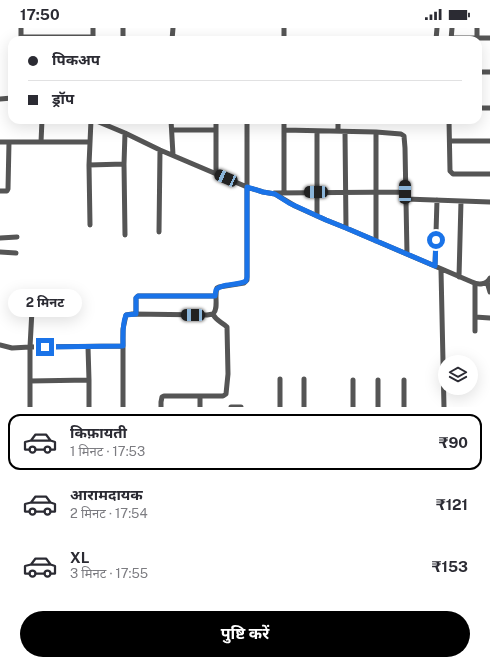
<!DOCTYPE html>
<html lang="hi">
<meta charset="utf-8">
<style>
:root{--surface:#fff;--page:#f7f7f7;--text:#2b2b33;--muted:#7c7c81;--line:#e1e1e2;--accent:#000}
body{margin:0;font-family:"Public Sans","Noto Sans Devanagari",sans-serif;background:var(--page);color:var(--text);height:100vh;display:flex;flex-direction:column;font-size:15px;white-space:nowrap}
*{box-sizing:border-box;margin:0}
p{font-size:13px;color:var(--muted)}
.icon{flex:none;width:22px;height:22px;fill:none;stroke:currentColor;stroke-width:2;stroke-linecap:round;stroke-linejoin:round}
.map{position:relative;height:379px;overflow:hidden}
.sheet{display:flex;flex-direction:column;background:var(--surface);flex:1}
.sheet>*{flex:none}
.hud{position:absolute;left:8px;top:8px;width:474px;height:88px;border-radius:12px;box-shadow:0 4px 16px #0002;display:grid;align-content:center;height:88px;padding:0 20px;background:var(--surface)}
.controls{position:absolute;left:438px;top:327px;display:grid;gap:8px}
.controls a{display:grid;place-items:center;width:40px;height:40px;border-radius:50%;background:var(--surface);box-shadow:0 4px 16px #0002;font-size:20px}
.end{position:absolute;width:18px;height:18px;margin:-9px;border:5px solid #1a73e8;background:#fff;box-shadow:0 0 0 2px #fff}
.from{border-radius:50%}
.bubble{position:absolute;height:28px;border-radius:14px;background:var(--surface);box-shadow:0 4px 16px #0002;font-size:13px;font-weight:700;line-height:28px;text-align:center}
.car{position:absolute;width:12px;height:24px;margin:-12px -6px;border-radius:5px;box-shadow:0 0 3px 1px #0007;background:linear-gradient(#222 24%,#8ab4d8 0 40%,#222 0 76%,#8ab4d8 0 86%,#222 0)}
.hud b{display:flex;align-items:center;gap:14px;height:38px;font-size:15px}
.hud b+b{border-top:1px solid var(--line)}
.hud i{width:10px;height:10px;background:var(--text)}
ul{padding:7px 0 0;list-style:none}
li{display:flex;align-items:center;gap:12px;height:56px;margin:0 8px 6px;padding:0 12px;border:2px solid transparent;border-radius:12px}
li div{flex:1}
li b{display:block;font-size:15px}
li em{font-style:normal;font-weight:700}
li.current{border-color:var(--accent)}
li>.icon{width:36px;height:36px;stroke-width:1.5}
.primary-button{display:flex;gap:8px;margin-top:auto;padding:8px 20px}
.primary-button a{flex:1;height:46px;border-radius:24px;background:var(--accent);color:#fff;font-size:16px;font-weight:700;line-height:46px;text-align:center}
.status{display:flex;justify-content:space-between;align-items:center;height:28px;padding:0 20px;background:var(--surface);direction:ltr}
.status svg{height:11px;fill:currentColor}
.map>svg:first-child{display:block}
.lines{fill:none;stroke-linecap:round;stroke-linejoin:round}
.minor{stroke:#555;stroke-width:5}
.route{stroke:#1a73e8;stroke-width:5}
</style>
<div class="status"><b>17:50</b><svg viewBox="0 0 49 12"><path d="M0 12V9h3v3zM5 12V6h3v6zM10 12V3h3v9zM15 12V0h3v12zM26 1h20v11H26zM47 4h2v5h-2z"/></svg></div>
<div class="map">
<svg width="490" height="379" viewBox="0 0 490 379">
<rect width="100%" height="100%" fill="#fff"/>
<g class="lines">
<!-- minor -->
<path class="minor" d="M21 0V11
M284 0V12
M21 9H93
M451 10H490
M477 10V0
M93 11V0
M123 12V0
M172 12 173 0
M436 12 437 0
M451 12 452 0
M478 44H490
M0 71 12 70
M478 80H490
M94 92 125 105 160 122 247 159 263 164 275 166 295 178 326 192 346 200 472 254C478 257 487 257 490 250
M171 92 173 127
M284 92V164
M449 92 450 143 453 146H490
M172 102H216V92
M284 102 376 104 401 106 404 108 405 120 407 226
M317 103V188
M338 103V92
M345 104 346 200
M376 104V213
M450 113H490
M0 114H90
M41 114 42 92
M89 137 124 136
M216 146V102
M0 163H7L8 161 9 114
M274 165 405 164
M406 171 490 174
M90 197 89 137 91 92
M159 204 160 122
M125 207 124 136 125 105
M0 210 17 209
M0 224 16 225
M435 238 437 172
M441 242 444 379
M459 249 461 173
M487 254 490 264
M475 256V303
M136 286V270L138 268H215
M475 289 490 290
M0 317 12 320 30 319 123 318
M88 319 89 352V379
M304 351V379
M353 352V379
M30 353 89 352
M30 379V319L32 282 33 280 39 279 71 280
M123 379V301L126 287 132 286 207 287 213 286C219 280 214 268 217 260L219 259 244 255 247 252V92
M161 379V374L162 369 164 368H223L226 366 228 346 227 299C222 294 216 293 213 286
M200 379V368
M231 379H241
M280 379V351
M378 379V352
M404 379V352"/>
</g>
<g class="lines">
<!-- route -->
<path class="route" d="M45 319 123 318C123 308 122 297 126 287L136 286V270L138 268H215L216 262C221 255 237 258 246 253L247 249V159L263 164 275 166 289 175 326 192 346 200 435 238 436 212"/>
</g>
</svg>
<div class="controls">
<a><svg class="icon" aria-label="layers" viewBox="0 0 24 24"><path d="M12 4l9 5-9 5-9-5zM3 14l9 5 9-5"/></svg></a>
</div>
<i class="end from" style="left:436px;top:212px"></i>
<i class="end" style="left:45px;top:319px"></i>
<div class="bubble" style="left:8px;top:261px;width:74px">2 मिनट</div>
<i class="car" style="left:226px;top:150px;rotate:294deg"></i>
<i class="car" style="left:316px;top:164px;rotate:270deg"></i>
<i class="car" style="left:405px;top:164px;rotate:0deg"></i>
<i class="car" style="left:193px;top:287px;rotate:271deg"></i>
<div class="hud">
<b><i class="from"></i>पिकअप</b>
<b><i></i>ड्रॉप</b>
</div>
</div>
<section class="sheet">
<ul>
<li class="current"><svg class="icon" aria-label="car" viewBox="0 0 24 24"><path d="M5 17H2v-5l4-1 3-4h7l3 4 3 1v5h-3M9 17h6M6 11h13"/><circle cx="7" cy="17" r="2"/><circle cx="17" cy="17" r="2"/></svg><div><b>किफ़ायती</b><p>1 मिनट · 17:53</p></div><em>₹90</em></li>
<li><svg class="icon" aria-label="car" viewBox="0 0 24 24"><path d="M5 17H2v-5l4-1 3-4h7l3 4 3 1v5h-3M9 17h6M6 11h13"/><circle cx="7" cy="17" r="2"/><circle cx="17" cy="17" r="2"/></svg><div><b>आरामदायक</b><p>2 मिनट · 17:54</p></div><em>₹121</em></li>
<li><svg class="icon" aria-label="car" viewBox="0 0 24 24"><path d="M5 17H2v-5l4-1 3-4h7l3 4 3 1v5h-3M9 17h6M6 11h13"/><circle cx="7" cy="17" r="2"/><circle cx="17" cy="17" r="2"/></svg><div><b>XL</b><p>3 मिनट · 17:55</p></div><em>₹153</em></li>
</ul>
<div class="primary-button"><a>पुष्टि करें</a></div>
</section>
